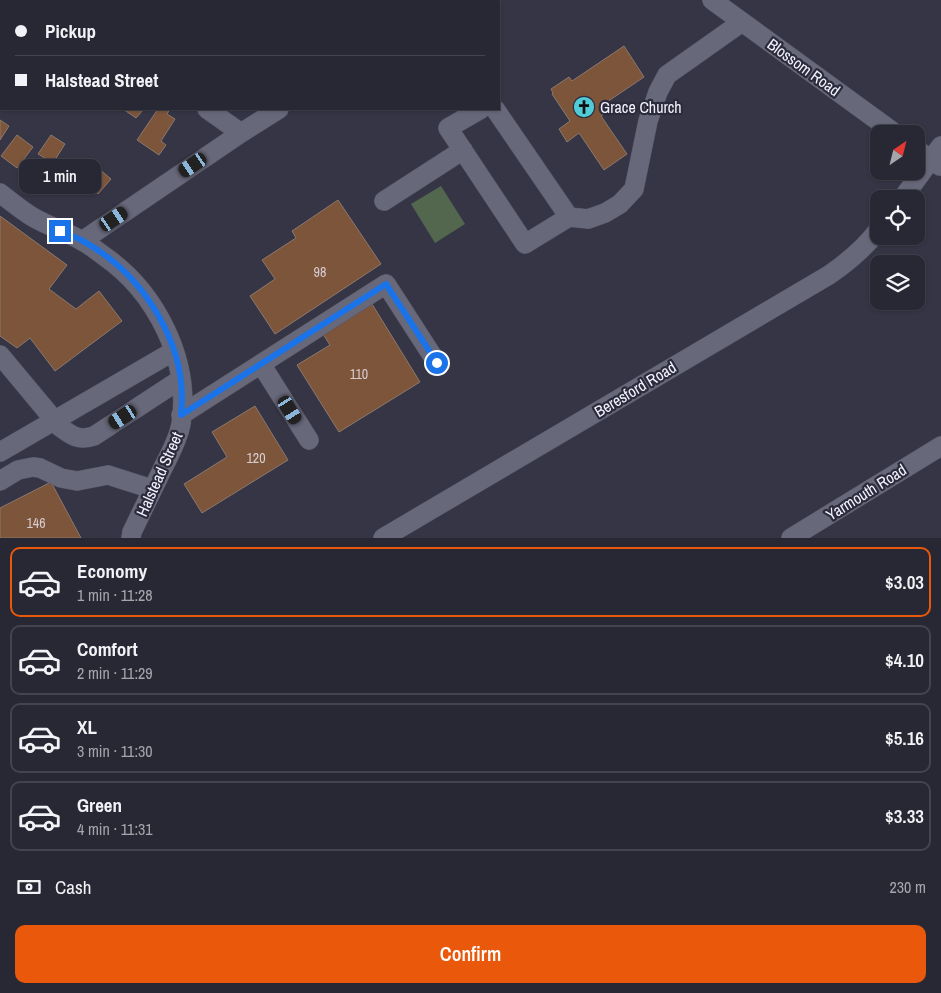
<!DOCTYPE html>
<meta charset="utf-8">
<style>
:root{--surface:#282834;--page:#30303c;--text:#f1f3f6;--muted:#a5a6ac;--line:#44444f;--accent:#ea580c}
body{margin:0;font-family:"Archivo Narrow",sans-serif;background:var(--page);color:var(--text);height:100vh;display:flex;flex-direction:column;font-size:19px;white-space:nowrap}
*{box-sizing:border-box;margin:0}
p{font-size:16px;color:var(--muted)}
.icon{flex:none;width:28px;height:28px;fill:none;stroke:currentColor;stroke-width:2;stroke-linecap:round;stroke-linejoin:round}
.map{position:relative;height:538px;overflow:hidden}
.sheet{display:flex;flex-direction:column;background:var(--surface);flex:1}
.sheet>*{flex:none}
.banner{position:absolute;left:0px;top:0px;width:500px;height:110px;box-shadow:0 1px 4px #0004,0 0 0 1px var(--line);display:grid;align-content:center;height:110px;padding:0 15px;background:var(--surface)}
.needle{width:32px;rotate:35deg}
.buttons{position:absolute;left:870px;top:125px;display:grid;gap:10px}
.buttons a{display:grid;place-items:center;width:55px;height:55px;border-radius:10px;background:var(--surface);box-shadow:0 1px 4px #0004,0 0 0 1px var(--line);font-size:25px}
.end{position:absolute;width:22px;height:22px;margin:-11px;border:6px solid #1a73e8;background:#fff;box-shadow:0 0 0 2px #fff}
.from{border-radius:50%}
.bubble{position:absolute;height:35px;border-radius:10px;background:var(--surface);box-shadow:0 1px 4px #0004,0 0 0 1px var(--line);font-size:16px;font-weight:600;line-height:35px;text-align:center}
.car{position:absolute;width:15px;height:30px;margin:-15px -8px;border-radius:6px;box-shadow:0 0 4px 1px #0007;background:linear-gradient(#222 24%,#8ab4d8 0 40%,#222 0 76%,#8ab4d8 0 86%,#222 0)}
.banner b{display:flex;align-items:center;gap:18px;height:48px;font-size:19px}
.banner b+b{border-top:1px solid var(--line)}
.banner i{width:12px;height:12px;background:var(--text)}
ul{padding:9px 0 0;list-style:none}
li{display:flex;align-items:center;gap:15px;height:70px;margin:0 10px 8px;padding:0 5px;border:2px solid var(--line);border-radius:10px}
li div{flex:1}
li b{display:block;font-size:19px}
li em{font-style:normal;font-weight:600}
li.current{border-color:var(--accent)}
li>.icon{width:45px;height:45px;stroke-width:1.5}
.pay{display:flex;align-items:center;gap:12px;height:55px;padding:0 15px;font-size:19px}
.pay p{margin-inline-start:auto}
.cta{display:flex;gap:10px;margin-top:auto;padding:10px 15px}
.cta a{flex:1;height:58px;border-radius:10px;background:var(--accent);color:#fff;font-size:20px;font-weight:600;line-height:58px;text-align:center}
.map>svg:first-child{display:block}
.green{fill:#53664e}
.building{fill:#7d553b;stroke:#8c786c}
.lines{fill:none;stroke-linecap:round;stroke-linejoin:round}
.minor-casing{stroke:#555563;stroke-width:20}
.minor{stroke:#68687b;stroke-width:19}
.route{stroke:#1a73e8;stroke-width:6}
.labels{text-anchor:middle;stroke-width:4.5;stroke-linejoin:round;paint-order:stroke}
.number-label{font-size:14px;fill:#d6ccce}
.street-label{font-size:16px;fill:#f3f3ff;stroke:#2b2b3c}
.poi-label{font-size:16px;fill:#f3f3ff;stroke:#2b2b3c;text-anchor:start}
</style>
<div class="map">
<svg width="941" height="538" viewBox="0 0 941 538">
<rect width="100%" height="100%" fill="#353546"/>
<!-- green -->
<path class="green" d="M441 186 465 224 435 243 411 204Z"/>
<!-- building -->
<path class="building" d="M624 46 644 77 604 104 609 111 601 116 627 154 604 170 579 133 567 142 559 129 570 121 552 94 553 93 551 89 569 77 572 81Z
M123 109H144L136 118Z
M158 109H170L167 114 175 119 161 141 166 145 159 155 137 140Z
M0 120 9 126 0 140Z
M17 135 33 147 17 168 1 156Z
M51 135 65 144 53 163 38 154Z
M91 162 111 179 98 194 78 176Z
M338 200 381 264 275 334 250 296 275 279 262 260 296 238 292 231Z
M0 216 67 265 49 289 76 309 99 291 122 321 55 371 30 338 17 348 0 336Z
M372 304 420 382 339 432 297 365 330 345 323 334Z
M255 406 288 460 202 513 184 484 227 457 212 432Z
M51 482 81 538H0V508Z"/>
<g class="lines">
<!-- minor casing -->
<g class="minor-casing">
<path id="minor" d="M57 0 59 1
M384 0 385 1
M712 0 896 134
M207 109 241 133
M481 109 448 128 525 244 569 217 588 219 605 213 620 204 634 189 648 121 658 92 667 75 742 22
M495 109 569 217
M916 149 940 166
M0 193C10 201 20 209 31 216 47 226 66 231 82 241 90 245 97 251 104 256 156 292 191 361 181 424 178 441 169 455 162 470 152 491 142 511 132 532L131 538
M902 199 941 146
M384 201 463 150
M82 241 241 133 279 109
M0 355 60 427C72 436 79 441 94 436L181 379
M261 364 309 440
M181 415 386 284 437 363
M0 452 174 351
M0 481 18 470 33 467 40 468 61 478 77 481 108 475 152 489
M383 538 829 275C848 262 865 248 879 229
M791 538 941 446"/>
</g>
<!-- minor -->
<use href="#minor" class="minor"/>
</g>
<g class="lines">
<!-- route -->
<path class="route" d="M60 231C67 234 75 237 81 240 143 273 189 345 181 415L386 284 437 363"/>
</g>
<!-- icons -->
<defs>
<g id="church-disc" transform="scale(1.125)"><circle r="9.5" fill="#52cbd8" stroke="#2b2b3c"/><path d="M-1.2-6h2.4v3.5h3.3v2.4h-3.3V6h-2.4V-.1h-3.3v-2.4h3.3Z" fill="#111"/></g>
</defs>
<g fill-rule="evenodd">
<use href="#church-disc" x="584" y="107"/>
</g>
<g class="labels">
<!-- number labels -->
<g class="number-label">
<text x="320" y="277">98</text>
<text x="359" y="379">110</text>
<text x="256" y="463">120</text>
<text x="36" y="528">146</text>
</g>
<!-- street labels -->
<g class="street-label">
<text transform="translate(804 67) rotate(36)" y="6">Blossom Road</text>
<text transform="translate(635 389) rotate(-31)" y="6">Beresford Road</text>
<text transform="translate(159 474) rotate(-66)" y="6">Halstead Street</text>
<text transform="translate(866 492) rotate(-32)" y="6">Yarmouth Road</text>
</g>
<!-- poi labels -->
<g class="poi-label">
<text x="600" y="113">Grace Church</text>
</g>
</g>
</svg>
<div class="buttons">
<a><svg class="needle" viewBox="-14 -14 28 28"><path d="M0-13l5 13h-10z" fill="#e53935"/><path d="M0 13l5-13h-10z" fill="#a5a6ac"/></svg></a>
<a><svg class="icon" aria-label="locate" viewBox="0 0 24 24"><circle cx="12" cy="12" r="6"/><path d="M12 2v4M12 18v4M2 12h4M18 12h4"/></svg></a>
<a><svg class="icon" aria-label="layers" viewBox="0 0 24 24"><path d="M12 4l9 5-9 5-9-5zM3 14l9 5 9-5"/></svg></a>
</div>
<i class="end from" style="left:437px;top:363px"></i>
<i class="end" style="left:60px;top:231px"></i>
<div class="bubble" style="left:19px;top:159px;width:82px">1 min</div>
<i class="car" style="left:193px;top:165px;rotate:236deg"></i>
<i class="car" style="left:114px;top:219px;rotate:56deg"></i>
<i class="car" style="left:290px;top:410px;rotate:148deg"></i>
<i class="car" style="left:123px;top:417px;rotate:237deg"></i>
<div class="banner">
<b><i class="from"></i>Pickup</b>
<b><i></i>Halstead Street</b>
</div>
</div>
<section class="sheet">
<ul>
<li class="current"><svg class="icon" aria-label="car" viewBox="0 0 24 24"><path d="M5 17H2v-5l4-1 3-4h7l3 4 3 1v5h-3M9 17h6M6 11h13"/><circle cx="7" cy="17" r="2"/><circle cx="17" cy="17" r="2"/></svg><div><b>Economy</b><p>1 min · 11:28</p></div><em>$3.03</em></li>
<li><svg class="icon" aria-label="car" viewBox="0 0 24 24"><path d="M5 17H2v-5l4-1 3-4h7l3 4 3 1v5h-3M9 17h6M6 11h13"/><circle cx="7" cy="17" r="2"/><circle cx="17" cy="17" r="2"/></svg><div><b>Comfort</b><p>2 min · 11:29</p></div><em>$4.10</em></li>
<li><svg class="icon" aria-label="car" viewBox="0 0 24 24"><path d="M5 17H2v-5l4-1 3-4h7l3 4 3 1v5h-3M9 17h6M6 11h13"/><circle cx="7" cy="17" r="2"/><circle cx="17" cy="17" r="2"/></svg><div><b>XL</b><p>3 min · 11:30</p></div><em>$5.16</em></li>
<li><svg class="icon" aria-label="car" viewBox="0 0 24 24"><path d="M5 17H2v-5l4-1 3-4h7l3 4 3 1v5h-3M9 17h6M6 11h13"/><circle cx="7" cy="17" r="2"/><circle cx="17" cy="17" r="2"/></svg><div><b>Green</b><p>4 min · 11:31</p></div><em>$3.33</em></li>
</ul>
<div class="pay"><svg class="icon" aria-label="cash" viewBox="0 0 24 24"><path d="M3 7h18v10H3z"/><circle cx="12" cy="12" r="2"/></svg>Cash<p>230 m</p></div>
<div class="cta"><a>Confirm</a></div>
</section>
